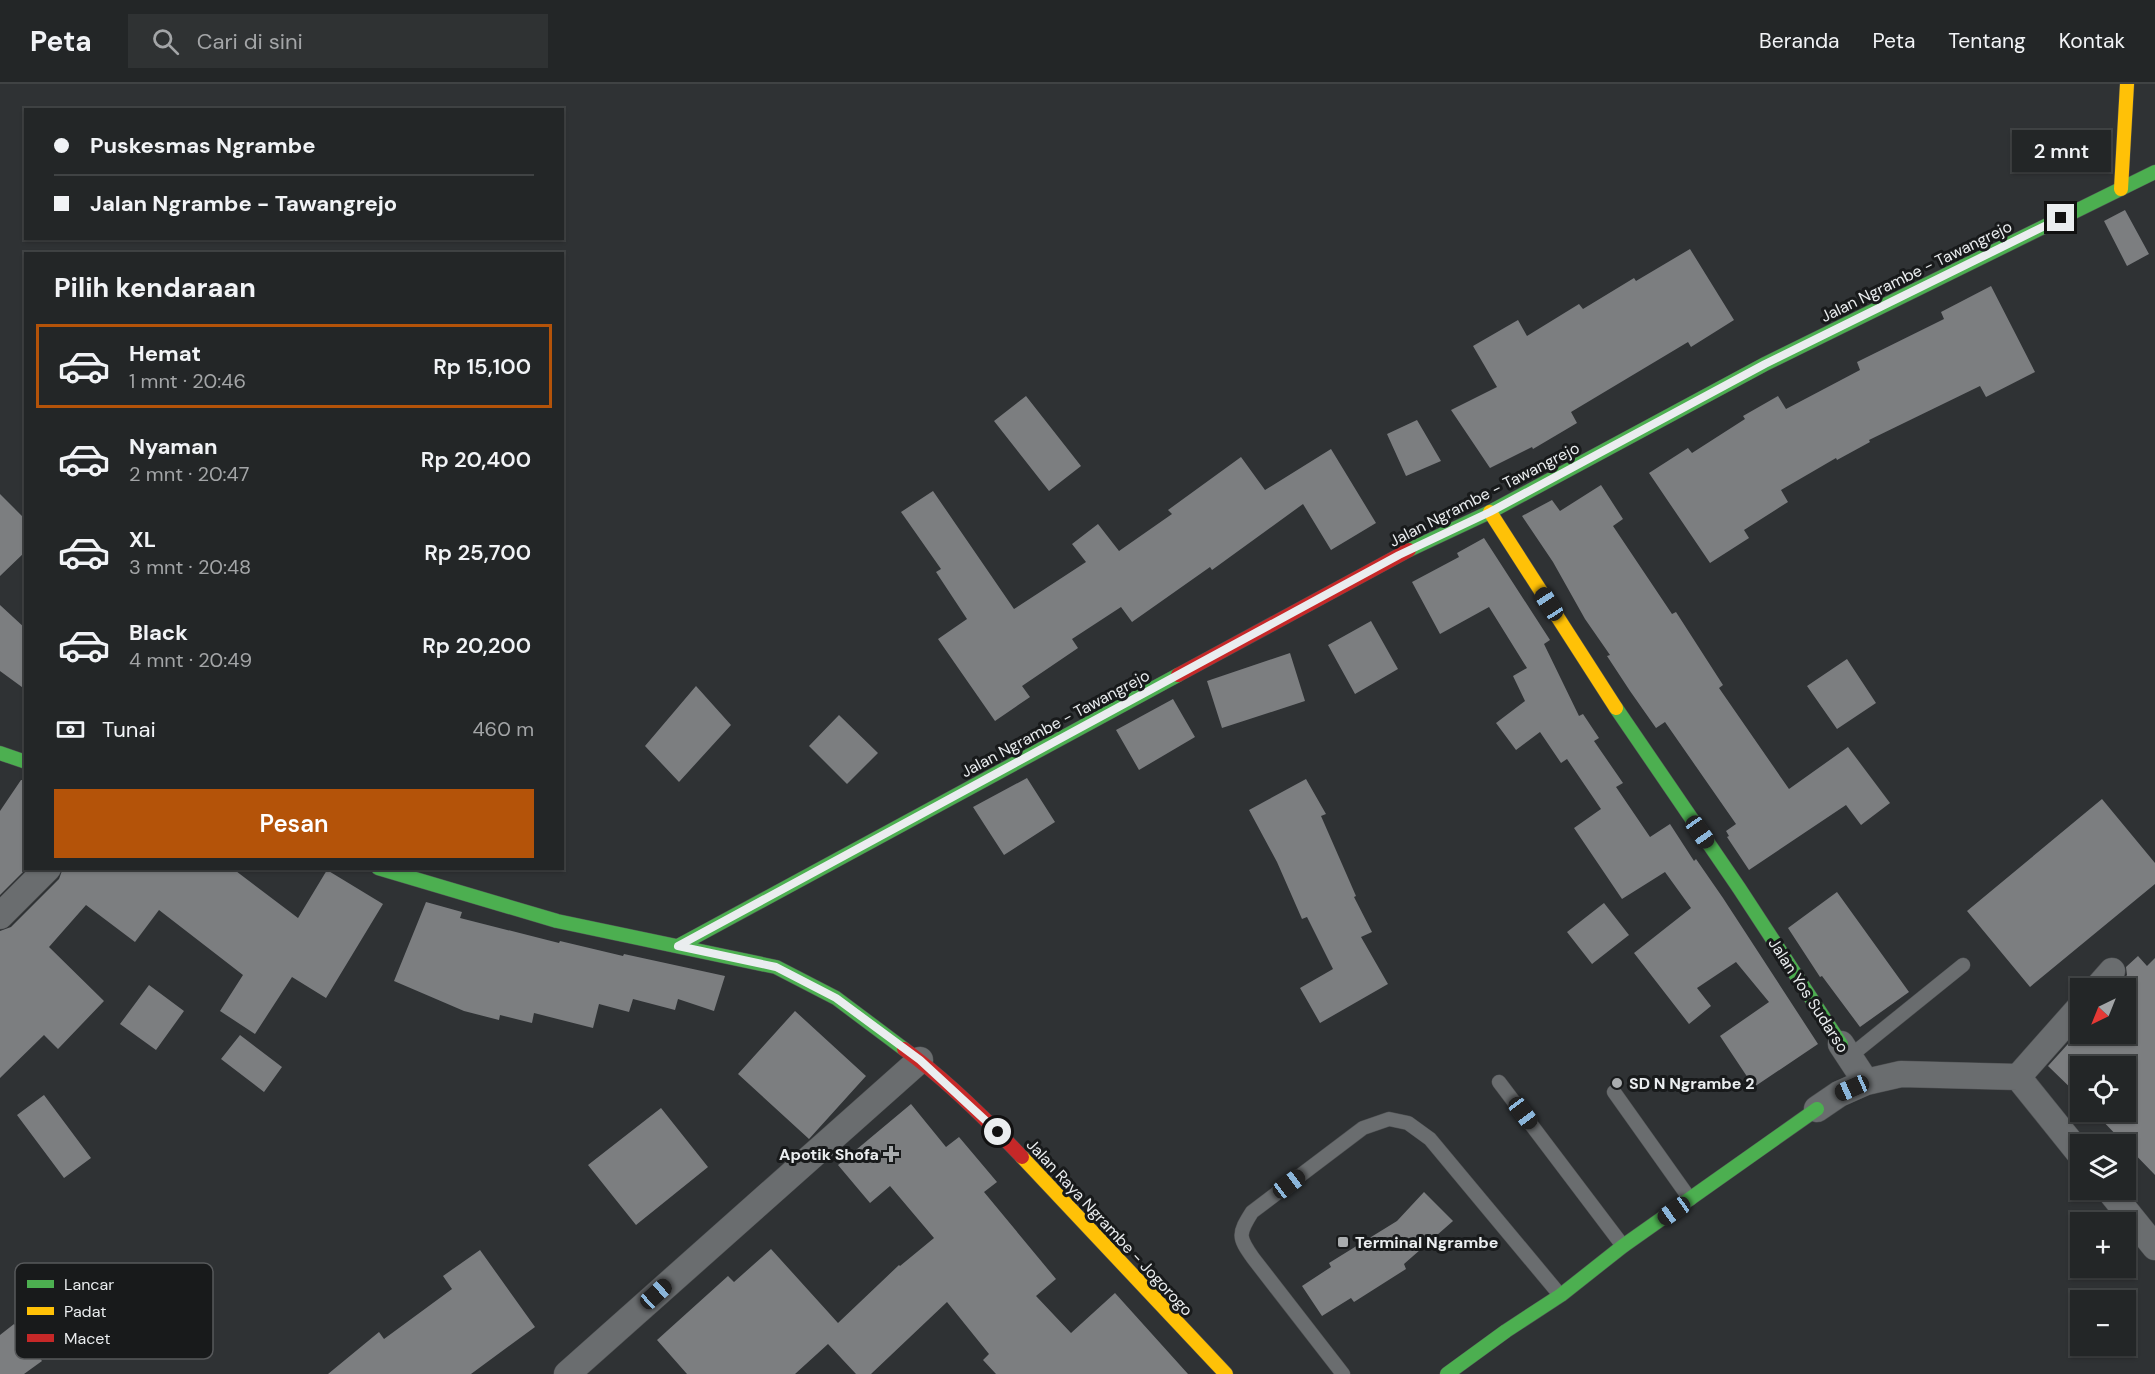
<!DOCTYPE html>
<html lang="id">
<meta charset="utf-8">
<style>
:root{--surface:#232627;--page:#2f3233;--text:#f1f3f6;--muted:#a3a5a7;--line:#404344;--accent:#b45309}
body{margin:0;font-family:"DM Sans",sans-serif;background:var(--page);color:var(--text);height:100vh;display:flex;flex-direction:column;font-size:22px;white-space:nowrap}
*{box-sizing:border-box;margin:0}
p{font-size:20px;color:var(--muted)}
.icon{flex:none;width:33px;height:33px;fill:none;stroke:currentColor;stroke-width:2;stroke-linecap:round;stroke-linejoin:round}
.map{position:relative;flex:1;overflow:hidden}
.side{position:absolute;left:24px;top:168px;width:540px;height:618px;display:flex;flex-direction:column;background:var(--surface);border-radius:0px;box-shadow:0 2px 4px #0004,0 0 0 2px var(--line)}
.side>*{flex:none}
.hud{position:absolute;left:24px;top:24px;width:540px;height:132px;border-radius:0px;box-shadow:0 2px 4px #0004,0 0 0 2px var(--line);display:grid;align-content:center;height:132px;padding:0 30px;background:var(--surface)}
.needle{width:39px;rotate:223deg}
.controls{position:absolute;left:2070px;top:894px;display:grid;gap:12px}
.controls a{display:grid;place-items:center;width:66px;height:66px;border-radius:0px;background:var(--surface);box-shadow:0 2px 4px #0004,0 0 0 2px var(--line);font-size:30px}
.end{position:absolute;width:27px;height:27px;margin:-14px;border:8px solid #eaedef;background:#111;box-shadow:0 0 0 3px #111}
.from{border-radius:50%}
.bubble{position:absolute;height:42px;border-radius:0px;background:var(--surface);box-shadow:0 2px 4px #0004,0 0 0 2px var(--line);font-size:20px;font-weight:600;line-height:42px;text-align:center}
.car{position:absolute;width:18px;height:36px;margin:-18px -9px;border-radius:8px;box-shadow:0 0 4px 2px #0007;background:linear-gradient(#222 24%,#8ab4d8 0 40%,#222 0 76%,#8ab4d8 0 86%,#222 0)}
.hud b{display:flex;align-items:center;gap:21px;height:57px;font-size:22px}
.hud b+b{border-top:2px solid var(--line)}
.hud i{width:15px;height:15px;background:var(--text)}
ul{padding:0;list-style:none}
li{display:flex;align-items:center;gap:18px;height:84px;margin:0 12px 9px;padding:0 18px;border:3px solid transparent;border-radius:0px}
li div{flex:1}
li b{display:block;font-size:22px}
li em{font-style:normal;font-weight:600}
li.current{border-color:var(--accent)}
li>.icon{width:54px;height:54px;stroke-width:1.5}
h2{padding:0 30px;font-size:27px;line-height:72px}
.pay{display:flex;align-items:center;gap:15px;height:66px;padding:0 30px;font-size:22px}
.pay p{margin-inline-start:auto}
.action{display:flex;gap:12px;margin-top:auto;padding:12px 30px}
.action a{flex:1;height:69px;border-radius:0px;background:var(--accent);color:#fff;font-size:24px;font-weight:600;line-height:69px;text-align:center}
header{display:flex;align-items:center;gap:36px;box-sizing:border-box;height:84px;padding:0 30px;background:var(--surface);border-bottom:2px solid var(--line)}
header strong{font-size:28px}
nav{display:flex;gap:33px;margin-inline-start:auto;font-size:21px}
.search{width:420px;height:54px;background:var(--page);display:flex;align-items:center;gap:15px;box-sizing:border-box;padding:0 21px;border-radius:0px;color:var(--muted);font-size:22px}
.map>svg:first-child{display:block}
.building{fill:#7c7e80}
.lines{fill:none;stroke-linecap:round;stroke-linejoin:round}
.lane-casing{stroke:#4e5052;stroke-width:15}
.street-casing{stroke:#4e5052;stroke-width:27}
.fast-casing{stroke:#4e5052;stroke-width:15}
.slow-casing{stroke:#4e5052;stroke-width:15}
.jam-casing{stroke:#4e5052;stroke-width:15}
.lane{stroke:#6a6d6f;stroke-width:14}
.street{stroke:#6a6d6f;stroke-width:26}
.fast{stroke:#4caf50;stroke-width:14}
.slow{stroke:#ffc107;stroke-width:14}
.jam{stroke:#c62828;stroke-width:14}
.route{stroke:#eaedef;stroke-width:8}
.poi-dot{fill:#a9acae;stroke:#181a1b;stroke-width:2}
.labels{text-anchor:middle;stroke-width:6;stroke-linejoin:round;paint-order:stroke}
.street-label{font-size:16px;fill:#eaedef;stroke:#181a1b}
.poi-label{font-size:16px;font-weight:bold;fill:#eaedef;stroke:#181a1b;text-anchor:start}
.key{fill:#181a1b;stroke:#57595b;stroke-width:1.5}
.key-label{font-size:16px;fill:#eaedef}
</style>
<header>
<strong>Peta</strong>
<div class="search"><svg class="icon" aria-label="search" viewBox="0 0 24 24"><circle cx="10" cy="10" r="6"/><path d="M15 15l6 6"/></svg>Cari di sini</div>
<nav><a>Beranda</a><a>Peta</a><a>Tentang</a><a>Kontak</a></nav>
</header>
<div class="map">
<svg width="2155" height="1290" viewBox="0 0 2155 1290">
<rect width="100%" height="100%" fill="#2f3234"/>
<!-- building -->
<path class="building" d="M2125 126 2149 170 2127 182 2104 137Z
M1690 165 1734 236 1691 263 1688 258 1571 328 1577 339 1533 365 1532 363 1490 384 1451 326 1497 303 1473 262 1518 236 1527 252 1579 220 1583 225 1634 194 1636 197Z
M1991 202 2035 288 1986 313 1980 302 1869 356 1870 358 1837 376 1836 374 1781 406 1788 418 1744 446 1749 454 1710 479 1649 389 1688 364 1692 369 1745 335 1743 332 1778 312 1786 325 1860 286 1857 278 1944 235 1941 228Z
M1026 312 1081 382 1049 407 994 337Z
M1417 336 1441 377 1406 392 1387 350Z
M1331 365 1376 439 1331 466 1303 420 1212 486 1210 483 1132 538 1121 523 1072 555 1078 564 1022 602 1030 613 995 637 938 555 967 535 936 488 941 485 901 428 933 407 1014 525 1086 478 1072 460 1098 440 1119 467 1172 430 1168 426 1241 373 1265 406Z
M1601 401 1623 435 1613 442 1672 530 1676 528 1723 601 1719 604 1789 705 1848 663 1890 719 1861 741 1846 721 1749 786 1727 753 1729 752 1726 747 1736 740 1665 638 1656 644 1630 607 1607 572 1610 571 1585 535 1553 478 1522 432 1552 416 1560 427Z
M0 410 26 436V467L0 492Z
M1484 454 1550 556 1544 560 1579 632 1583 630 1599 654 1594 657 1623 699 1616 703 1650 753 1670 740 1694 777 1696 775 1723 814 1818 960 1754 1003 1720 952 1769 918 1736 878 1697 904 1711 922 1689 940 1634 869 1691 824 1665 788 1622 815 1574 744 1601 725 1567 675 1561 679 1540 648 1516 666 1496 639 1525 617 1513 592 1527 584 1489 523 1440 550 1412 498 1459 473 1457 469Z
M0 521 26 545V606L0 587Z
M1371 537 1398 585 1355 610 1328 561Z
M1290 569 1305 617 1222 644 1207 597Z
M1847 575 1876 619 1837 645 1807 602Z
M696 602 731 641 679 698 645 662Z
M1173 615 1195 653 1139 686 1116 646Z
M839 631 878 669 847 700 809 662Z
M1027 694 1055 738 1004 771 973 723Z
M1306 695 1326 730 1321 732 1356 812 1354 813 1372 848 1361 853 1388 900 1320 939 1300 904 1333 885 1307 833 1302 835 1277 778 1249 726Z
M21 696H26V785L0 811V727Z
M2102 715 2155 779V800L2030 903 1967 827Z
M63 784H232L298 834 327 786 383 820 326 914 292 893 255 950 220 927 243 891 159 826 135 858 86 821 49 863 104 917 58 965 44 951 0 994V847L11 843 59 795Z
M1837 808 1909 908 1860 943 1822 892 1820 893 1788 844Z
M426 818 462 828 460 834 559 859 560 857 623 872 624 870 725 892 714 927 678 915 675 926 633 915 629 928 599 920 593 944 534 929 532 939 500 931 499 936 464 927 394 897Z
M1604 819 1629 851 1592 880 1567 848Z
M2138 872 2147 882 2155 874V1091L2094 1028H2126V982H2080V1013L2048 982 2077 950H2126V904H2117L2127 891 2126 883Z
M149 901 184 927 156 966 120 940Z
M795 927 866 992 809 1055 738 990Z
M240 951 282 983 264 1008 221 975Z
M44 1011 91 1074 64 1094 17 1031Z
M911 1020 946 1063 959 1053 997 1098 984 1108 1056 1195 1036 1212 1071 1249 1115 1209 1188 1290H996L983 1276 989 1270 947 1218 871 1290H856L828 1260 795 1290H687L657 1256 728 1192 734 1198 771 1165 838 1239 899 1181 900 1182 934 1154 890 1102 870 1119 838 1081Z
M661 1024 708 1083 636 1141 588 1081Z
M1424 1108 1453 1137 1404 1180 1406 1185 1354 1218 1351 1214 1322 1232 1302 1202 1331 1183 1329 1179 1397 1137Z
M480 1166 535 1243 471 1290H328L379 1248 384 1255 452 1205 443 1192Z
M14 1240 42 1277 24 1290H0V1251Z"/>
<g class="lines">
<!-- lane casing -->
<g class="lane-casing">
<path id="lane" d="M1849 973 1963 881
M1499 998 1623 1162
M1614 1008 1690 1115
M1343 1290 1253 1174C1238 1153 1238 1150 1252 1128L1363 1044 1389 1035 1408 1039 1430 1055 1560 1211"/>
</g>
<!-- street casing -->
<g class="street-casing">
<path id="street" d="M0 832 48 784
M2097 904 2112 887
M2018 993 2080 923
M1866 998 1901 990 2018 993 2080 1070
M1817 1025 1839 1010 1866 998 1841 960
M2109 1106 2155 1163
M567 1290 920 976"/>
</g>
<!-- fast casing -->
<g class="fast-casing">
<path id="fast" d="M1409 466 1490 428 1765 280 2155 88
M1616 624 1739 804 1841 960
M0 669 26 678
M378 784 557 837 776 883 836 914 904 965
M678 862 1178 591
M1447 1290 1506 1247 1561 1211 1623 1162 1817 1025"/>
</g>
<!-- slow casing -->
<g class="slow-casing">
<path id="slow" d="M2121 105 2127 0
M1490 428 1616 624
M1022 1073 1226 1290"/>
</g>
<!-- jam casing -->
<g class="jam-casing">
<path id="jam" d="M1178 591 1409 466
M904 965C947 996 986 1035 1022 1073"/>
</g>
<!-- lane -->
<use href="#lane" class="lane"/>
<!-- street -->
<use href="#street" class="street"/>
<!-- fast -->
<use href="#fast" class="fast"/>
<!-- slow -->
<use href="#slow" class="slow"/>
<!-- jam -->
<use href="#jam" class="jam"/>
</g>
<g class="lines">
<!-- route -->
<path class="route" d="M998 1048 920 976 836 914 776 883 678 862 1399 471 1490 428 1765 280 2061 134"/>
</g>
<!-- markers -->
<g class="poi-dot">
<circle cx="1617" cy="999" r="6"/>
<path d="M888 1061h6v6h6v6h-6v6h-6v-6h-6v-6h6z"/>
<rect x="1337" y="1152" width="12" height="12" rx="3"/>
</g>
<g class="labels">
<!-- street labels -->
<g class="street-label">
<text transform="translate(1916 187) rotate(-26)" y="6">Jalan Ngrambe - Tawangrejo</text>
<text transform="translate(1484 410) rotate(-27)" y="6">Jalan Ngrambe - Tawangrejo</text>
<text transform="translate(1055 639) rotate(-28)" y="6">Jalan Ngrambe - Tawangrejo</text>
<text transform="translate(1809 911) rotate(57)" y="6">Jalan Yos Sudarso</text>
<text transform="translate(1110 1143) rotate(47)" y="6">Jalan Raya Ngrambe - Jogorogo</text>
</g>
<!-- poi labels -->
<g class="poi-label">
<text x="1629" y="1005">SD N Ngrambe 2</text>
<text x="879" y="1076" text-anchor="end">Apotik Shofa</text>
<text x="1355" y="1164">Terminal Ngrambe</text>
</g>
</g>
<!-- legend -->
<rect x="15" y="1179" width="198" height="96" rx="9" class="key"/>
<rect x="27" y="1196" width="27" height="8" fill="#4caf50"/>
<rect x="27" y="1223" width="27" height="8" fill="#ffc107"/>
<rect x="27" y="1250" width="27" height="8" fill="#c62828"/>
<g class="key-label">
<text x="64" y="1206">Lancar</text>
<text x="64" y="1233">Padat</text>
<text x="64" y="1260">Macet</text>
</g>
</svg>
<div class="controls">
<a><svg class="needle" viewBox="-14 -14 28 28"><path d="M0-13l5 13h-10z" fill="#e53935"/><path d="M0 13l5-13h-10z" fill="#a3a5a7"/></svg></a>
<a><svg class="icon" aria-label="locate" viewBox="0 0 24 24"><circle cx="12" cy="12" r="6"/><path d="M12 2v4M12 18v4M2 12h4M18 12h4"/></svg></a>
<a><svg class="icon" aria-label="layers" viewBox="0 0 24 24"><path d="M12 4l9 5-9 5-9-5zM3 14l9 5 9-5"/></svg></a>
<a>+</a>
<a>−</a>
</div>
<i class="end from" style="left:998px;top:1048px"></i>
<i class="end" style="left:2061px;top:134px"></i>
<div class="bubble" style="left:2012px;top:46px;width:99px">2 mnt</div>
<i class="car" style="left:1549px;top:520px;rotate:327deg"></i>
<i class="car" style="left:1700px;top:748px;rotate:145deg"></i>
<i class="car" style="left:1852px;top:1004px;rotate:246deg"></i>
<i class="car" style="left:1523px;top:1029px;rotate:143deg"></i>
<i class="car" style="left:1289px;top:1100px;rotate:53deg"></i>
<i class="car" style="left:1674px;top:1127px;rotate:235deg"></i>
<i class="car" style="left:656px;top:1210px;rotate:48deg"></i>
<div class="hud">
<b><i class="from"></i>Puskesmas Ngrambe</b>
<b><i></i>Jalan Ngrambe - Tawangrejo</b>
</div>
<section class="side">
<h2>Pilih kendaraan</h2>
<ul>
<li class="current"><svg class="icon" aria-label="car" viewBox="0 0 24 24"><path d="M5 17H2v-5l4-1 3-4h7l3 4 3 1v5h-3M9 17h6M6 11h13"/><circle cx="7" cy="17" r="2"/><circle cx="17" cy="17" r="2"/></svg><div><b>Hemat</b><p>1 mnt · 20:46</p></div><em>Rp 15,100</em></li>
<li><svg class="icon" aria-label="car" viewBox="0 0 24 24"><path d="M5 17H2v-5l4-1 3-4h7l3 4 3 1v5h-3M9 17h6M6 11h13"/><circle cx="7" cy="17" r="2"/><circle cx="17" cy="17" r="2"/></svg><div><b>Nyaman</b><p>2 mnt · 20:47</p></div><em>Rp 20,400</em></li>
<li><svg class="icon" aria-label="car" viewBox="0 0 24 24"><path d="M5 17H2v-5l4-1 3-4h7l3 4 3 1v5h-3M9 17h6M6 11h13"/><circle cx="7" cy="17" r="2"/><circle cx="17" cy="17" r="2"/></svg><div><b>XL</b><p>3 mnt · 20:48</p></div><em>Rp 25,700</em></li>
<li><svg class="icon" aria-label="car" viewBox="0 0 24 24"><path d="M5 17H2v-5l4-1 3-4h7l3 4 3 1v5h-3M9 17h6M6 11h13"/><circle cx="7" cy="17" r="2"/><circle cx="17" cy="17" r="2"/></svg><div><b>Black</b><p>4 mnt · 20:49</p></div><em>Rp 20,200</em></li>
</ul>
<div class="pay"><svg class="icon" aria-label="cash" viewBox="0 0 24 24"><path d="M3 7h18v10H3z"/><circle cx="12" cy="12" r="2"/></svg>Tunai<p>460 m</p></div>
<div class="action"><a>Pesan</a></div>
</section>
</div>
